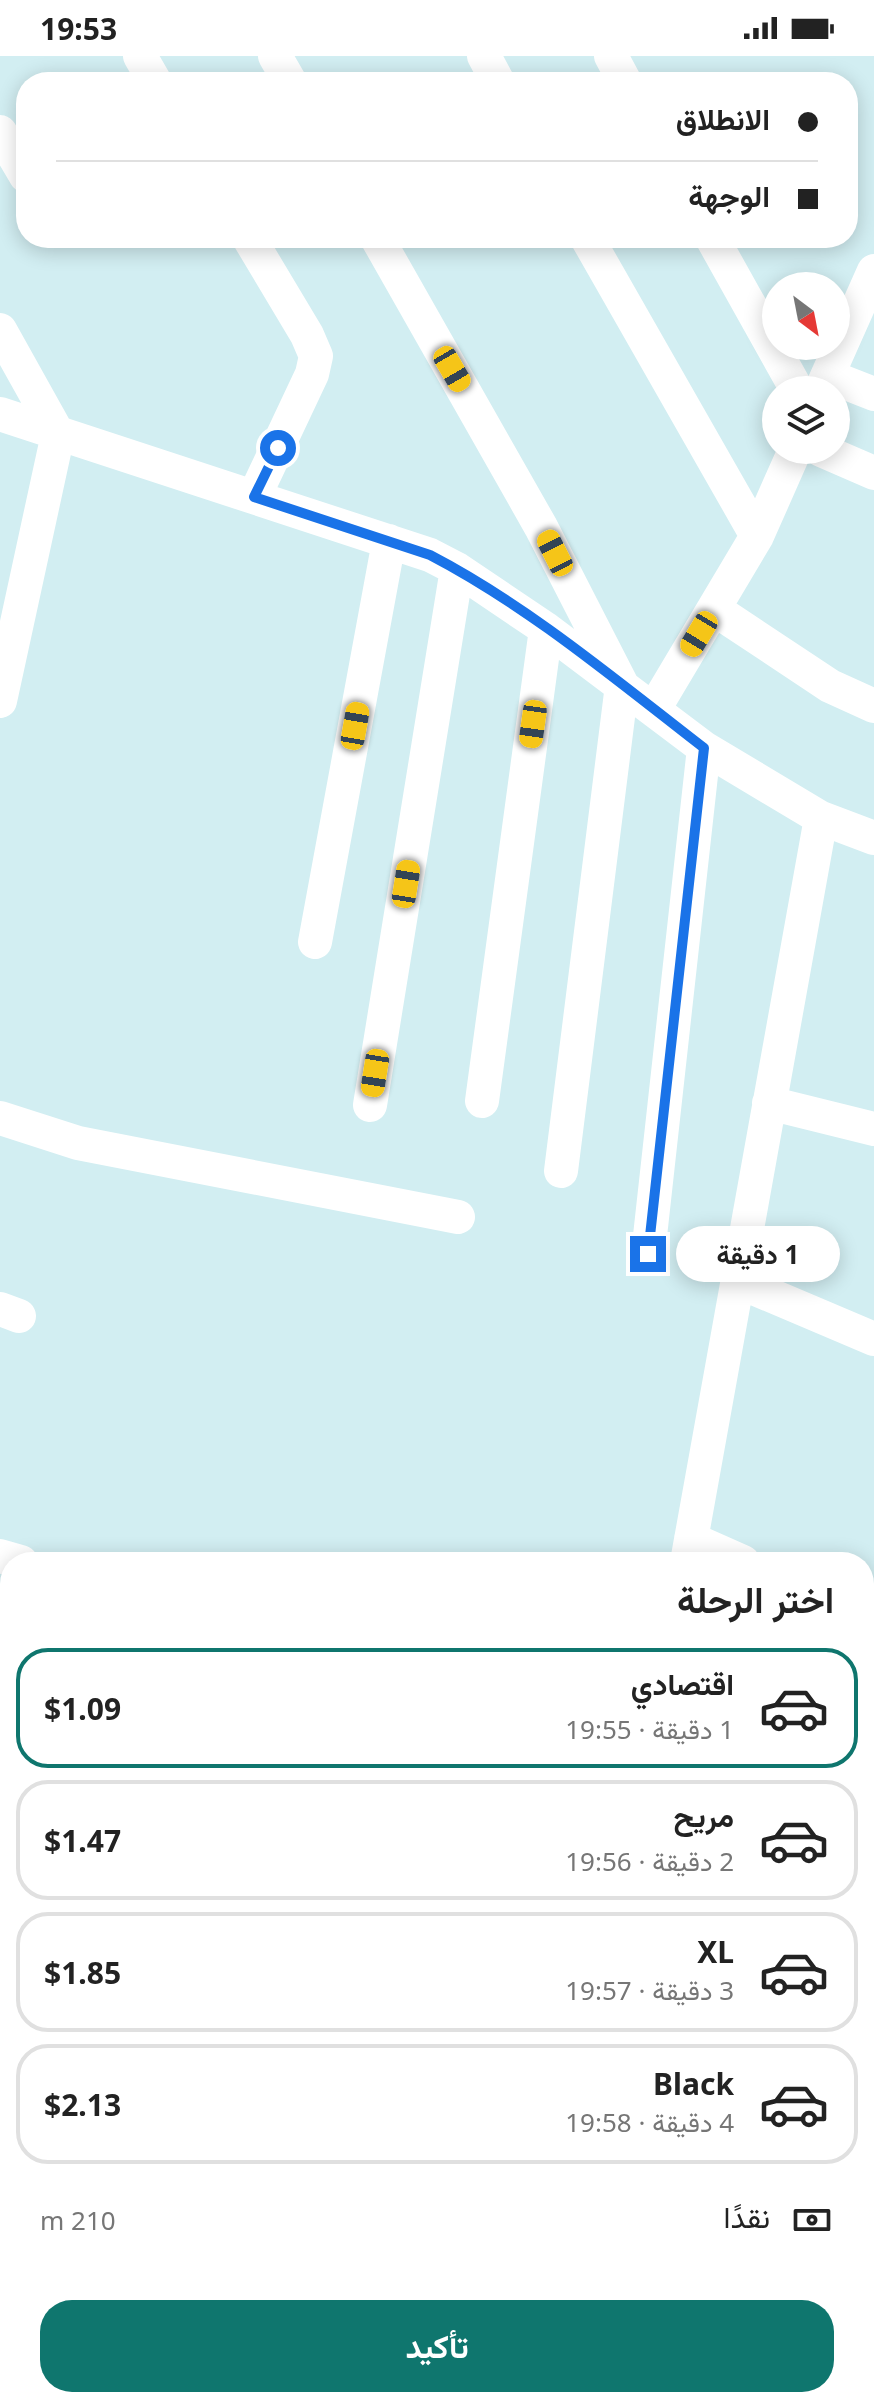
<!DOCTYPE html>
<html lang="ar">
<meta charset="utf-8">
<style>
:root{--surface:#fff;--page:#f2f2f2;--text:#222;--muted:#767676;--line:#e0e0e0;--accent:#0f766e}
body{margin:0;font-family:"Noto Sans",Vazirmatn,sans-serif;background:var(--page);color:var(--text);direction:rtl;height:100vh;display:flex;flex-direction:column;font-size:30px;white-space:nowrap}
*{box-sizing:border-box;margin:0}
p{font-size:26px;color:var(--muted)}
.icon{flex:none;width:44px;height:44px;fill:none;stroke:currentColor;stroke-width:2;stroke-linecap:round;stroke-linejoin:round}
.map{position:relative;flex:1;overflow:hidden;direction:ltr}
.panel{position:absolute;left:0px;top:1496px;width:874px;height:856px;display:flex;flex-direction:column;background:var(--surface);border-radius:32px 32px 0 0;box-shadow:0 4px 20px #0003;direction:rtl}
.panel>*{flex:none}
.top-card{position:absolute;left:16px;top:16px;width:842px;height:176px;border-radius:32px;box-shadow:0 4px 20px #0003;direction:rtl;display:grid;align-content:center;height:176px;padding:0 40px;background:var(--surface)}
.needle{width:52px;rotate:148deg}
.tools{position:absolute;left:762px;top:216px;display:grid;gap:16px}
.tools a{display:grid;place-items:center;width:88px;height:88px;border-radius:50%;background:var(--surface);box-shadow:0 4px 20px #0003;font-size:40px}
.end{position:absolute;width:36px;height:36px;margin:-18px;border:10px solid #1a73e8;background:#fff;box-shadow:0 0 0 4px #fff}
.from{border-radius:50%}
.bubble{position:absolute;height:56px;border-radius:28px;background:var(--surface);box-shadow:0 4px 20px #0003;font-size:26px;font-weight:700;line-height:56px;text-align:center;direction:rtl}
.car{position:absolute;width:24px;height:48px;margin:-24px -12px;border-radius:10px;box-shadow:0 0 6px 2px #0007;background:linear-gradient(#f5c518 24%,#345 0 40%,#f5c518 0 76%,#345 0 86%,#f5c518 0)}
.top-card b{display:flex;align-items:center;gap:28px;height:76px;font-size:30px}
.top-card b+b{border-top:2px solid var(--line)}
.top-card i{width:20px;height:20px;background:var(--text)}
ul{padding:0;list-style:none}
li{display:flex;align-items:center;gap:24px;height:120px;margin:0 16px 12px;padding:0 24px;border:4px solid var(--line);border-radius:32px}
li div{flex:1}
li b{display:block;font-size:30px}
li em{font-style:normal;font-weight:700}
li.active{border-color:var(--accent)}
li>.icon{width:72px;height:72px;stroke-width:1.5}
h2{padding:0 40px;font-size:36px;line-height:96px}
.pay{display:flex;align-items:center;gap:20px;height:88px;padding:0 40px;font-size:30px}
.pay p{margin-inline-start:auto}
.primary-button{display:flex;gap:16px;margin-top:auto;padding:16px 40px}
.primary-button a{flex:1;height:92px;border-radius:32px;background:var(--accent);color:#fff;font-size:32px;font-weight:700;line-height:92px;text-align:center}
.status{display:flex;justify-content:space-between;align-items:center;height:56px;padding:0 40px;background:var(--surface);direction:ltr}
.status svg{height:22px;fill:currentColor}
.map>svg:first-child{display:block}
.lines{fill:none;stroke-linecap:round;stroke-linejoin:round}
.canal{stroke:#45bac9;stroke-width:36}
.minor{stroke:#fff;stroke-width:34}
.route{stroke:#1a73e8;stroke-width:10}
</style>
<div class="status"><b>19:53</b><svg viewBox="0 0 49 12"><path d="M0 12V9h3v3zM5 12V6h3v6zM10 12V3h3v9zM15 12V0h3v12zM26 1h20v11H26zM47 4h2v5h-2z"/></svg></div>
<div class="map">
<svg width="874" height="2352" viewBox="0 0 874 2352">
<rect width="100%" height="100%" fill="#d2eef2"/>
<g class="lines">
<!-- canal -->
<path class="canal" d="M864 2127 874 2111
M719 2352 725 2342"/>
<!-- minor -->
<path class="minor" d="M140 0 155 26
M275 0 290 26
M484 0 498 26
M611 0 625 26
M0 76 26 120
M249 182 307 279 316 300 312 318 254 441
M377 182 541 471 622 629 561 1115
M587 182 757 480
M712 182 797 334
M0 274 58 378 0 645
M828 320 874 338
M821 334 874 215
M0 358 430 499 457 513 546 573 704 692 821 762 874 782
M821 394 874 417
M714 553 830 630 874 650
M654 653 757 480 795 394
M315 886 389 485
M482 1045 546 573
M769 1047 874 1073
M370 1049 457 513
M0 1062 78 1087 458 1161
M648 1198 704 692
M737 1225 874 1283
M0 1253 19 1260
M691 1483 743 1506
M0 1500 21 1506
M687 1506 821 762
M864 1559 874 1564
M0 1702 10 1710
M0 1807 10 1778
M864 1842H874
M0 1990 10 1994
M0 2135 10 2136"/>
</g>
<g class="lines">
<!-- route -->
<path class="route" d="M278 392 254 441 430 499C528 550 616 624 704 692L648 1198"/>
</g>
</svg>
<div class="tools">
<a><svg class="needle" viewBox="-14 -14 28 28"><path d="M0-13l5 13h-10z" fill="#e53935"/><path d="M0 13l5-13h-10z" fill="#767676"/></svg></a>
<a><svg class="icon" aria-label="layers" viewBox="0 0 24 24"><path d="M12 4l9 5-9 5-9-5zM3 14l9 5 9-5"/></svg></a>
</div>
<i class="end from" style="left:278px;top:392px"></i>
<i class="end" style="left:648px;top:1198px"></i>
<div class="bubble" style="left:676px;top:1170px;width:164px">1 دقيقة</div>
<i class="car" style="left:452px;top:313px;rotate:150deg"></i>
<i class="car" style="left:555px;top:497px;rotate:333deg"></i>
<i class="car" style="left:699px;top:578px;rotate:211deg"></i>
<i class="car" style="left:533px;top:668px;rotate:188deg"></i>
<i class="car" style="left:355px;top:670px;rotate:10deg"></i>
<i class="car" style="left:406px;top:828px;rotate:9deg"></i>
<i class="car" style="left:375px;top:1017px;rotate:189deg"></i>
<div class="top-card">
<b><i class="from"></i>الانطلاق</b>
<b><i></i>الوجهة</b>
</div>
<section class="panel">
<h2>اختر الرحلة</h2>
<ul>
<li class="active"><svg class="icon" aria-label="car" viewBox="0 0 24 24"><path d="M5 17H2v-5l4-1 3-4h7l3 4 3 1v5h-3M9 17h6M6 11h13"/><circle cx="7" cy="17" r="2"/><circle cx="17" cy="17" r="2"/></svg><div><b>اقتصادي</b><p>1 دقيقة · 19:55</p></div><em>$1.09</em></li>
<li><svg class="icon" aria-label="car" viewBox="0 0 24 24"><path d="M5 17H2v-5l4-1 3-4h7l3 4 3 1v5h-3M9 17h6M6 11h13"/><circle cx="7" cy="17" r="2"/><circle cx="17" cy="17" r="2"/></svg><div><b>مريح</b><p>2 دقيقة · 19:56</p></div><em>$1.47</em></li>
<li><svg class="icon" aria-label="car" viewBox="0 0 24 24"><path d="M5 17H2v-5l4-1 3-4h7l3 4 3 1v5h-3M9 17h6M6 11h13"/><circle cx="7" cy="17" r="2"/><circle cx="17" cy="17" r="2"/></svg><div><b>XL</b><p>3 دقيقة · 19:57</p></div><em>$1.85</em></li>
<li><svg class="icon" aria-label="car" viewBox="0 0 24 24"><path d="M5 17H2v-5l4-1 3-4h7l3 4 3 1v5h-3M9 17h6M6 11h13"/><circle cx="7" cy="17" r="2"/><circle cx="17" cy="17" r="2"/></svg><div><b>Black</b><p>4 دقيقة · 19:58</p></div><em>$2.13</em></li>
</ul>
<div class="pay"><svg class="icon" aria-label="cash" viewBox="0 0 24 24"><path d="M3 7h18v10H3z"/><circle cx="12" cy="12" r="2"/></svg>نقدًا<p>210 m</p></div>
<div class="primary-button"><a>تأكيد</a></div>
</section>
</div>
